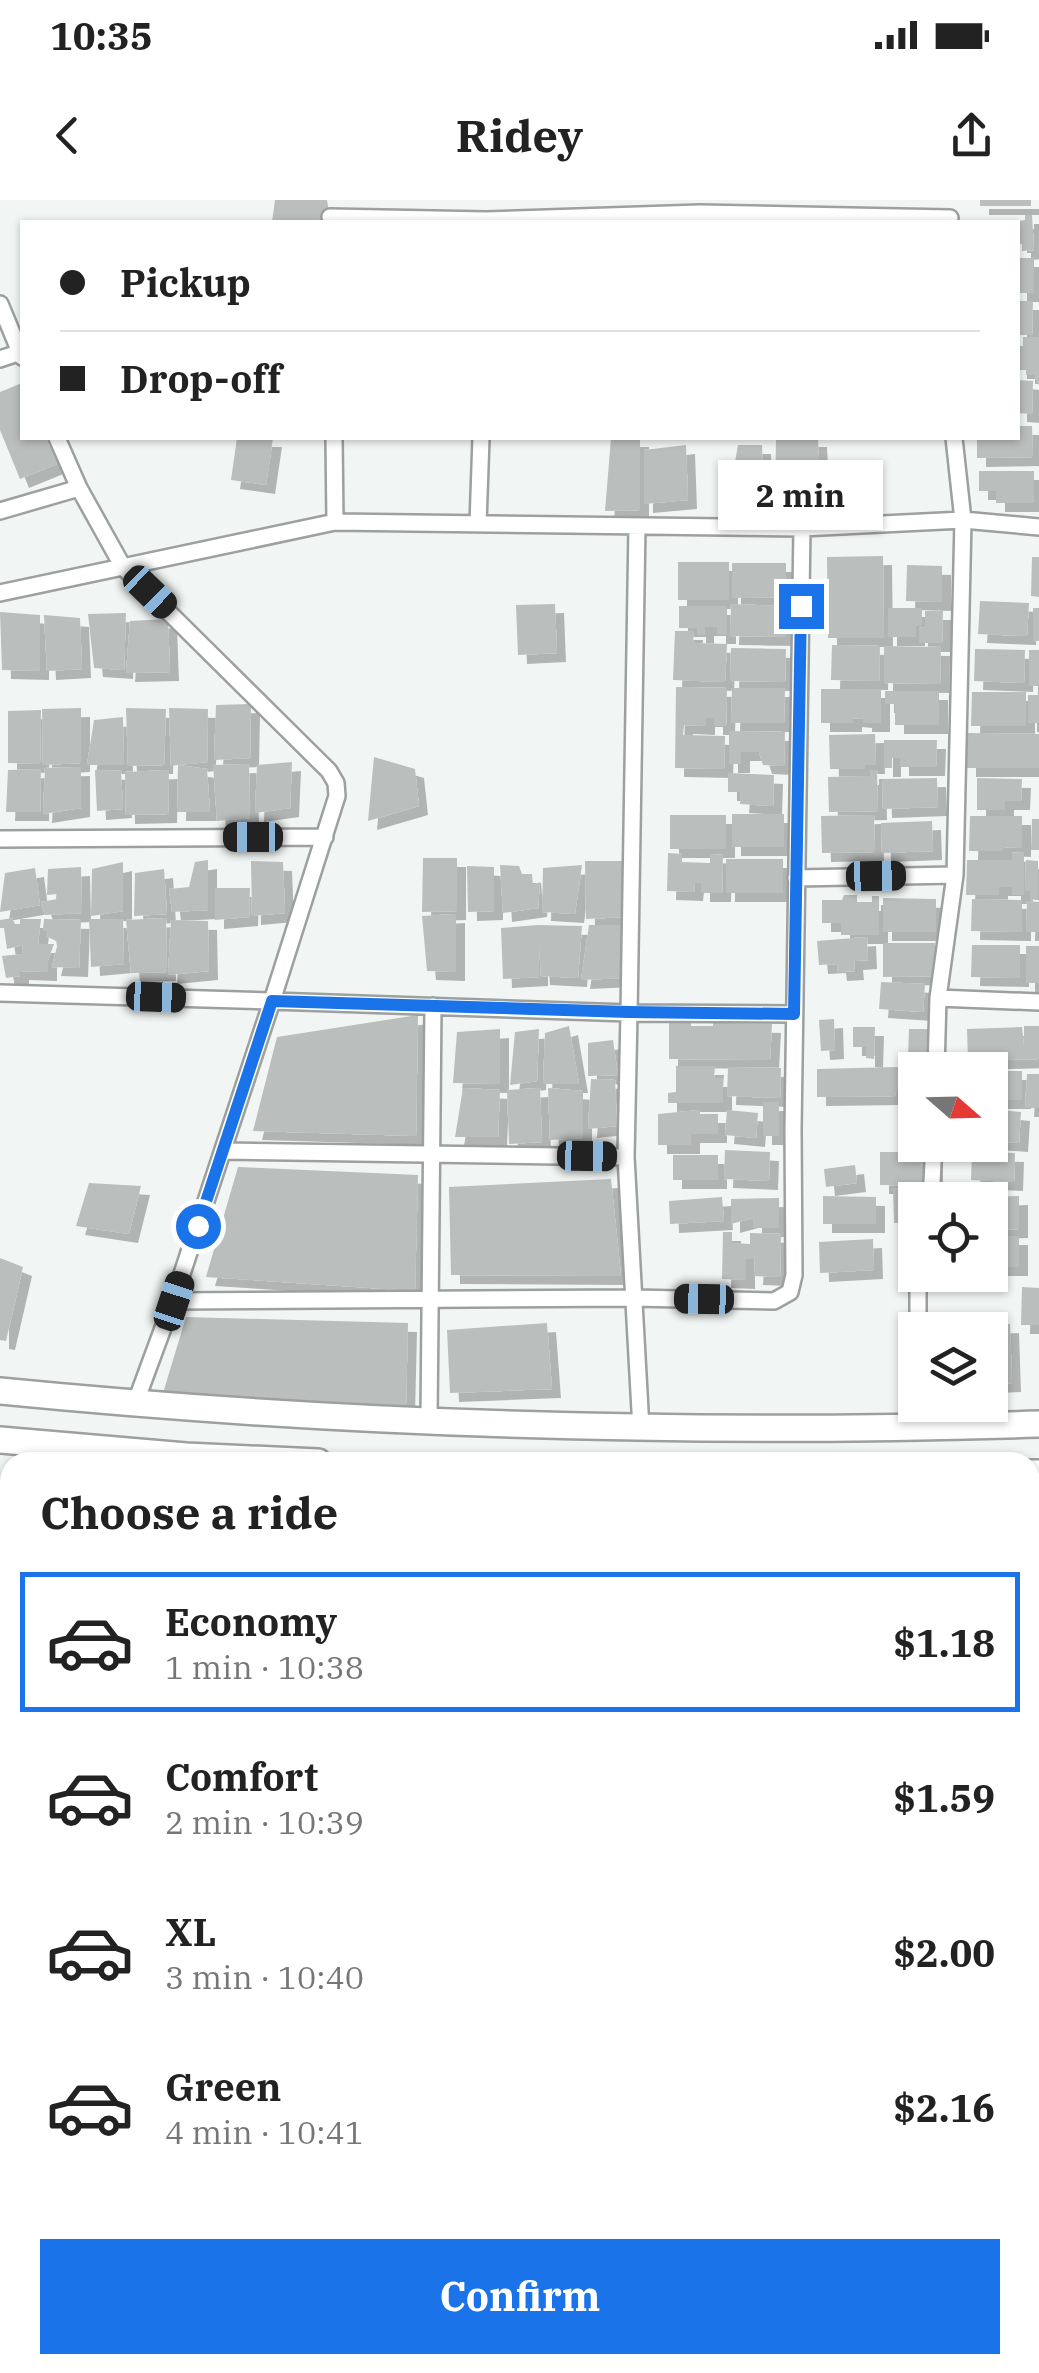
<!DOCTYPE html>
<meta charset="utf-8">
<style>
:root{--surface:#fff;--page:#f2f2f2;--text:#222;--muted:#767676;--line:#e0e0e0;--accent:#1a73e8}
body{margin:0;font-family:"IBM Plex Serif",serif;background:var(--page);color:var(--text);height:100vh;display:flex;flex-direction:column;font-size:38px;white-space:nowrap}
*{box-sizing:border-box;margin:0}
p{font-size:32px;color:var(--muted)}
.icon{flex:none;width:55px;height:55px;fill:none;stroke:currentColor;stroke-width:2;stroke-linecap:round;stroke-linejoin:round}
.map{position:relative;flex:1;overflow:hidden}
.panel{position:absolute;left:0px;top:1252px;width:1040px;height:922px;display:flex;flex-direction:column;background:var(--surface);border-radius:30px 30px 0 0;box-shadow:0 2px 8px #0004}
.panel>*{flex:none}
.hud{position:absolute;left:20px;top:20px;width:1000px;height:220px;border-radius:0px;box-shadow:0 2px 8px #0004;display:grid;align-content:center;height:220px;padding:0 40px;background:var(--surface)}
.needle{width:65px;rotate:110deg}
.controls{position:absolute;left:898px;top:852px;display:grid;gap:20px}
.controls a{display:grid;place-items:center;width:110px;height:110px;border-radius:0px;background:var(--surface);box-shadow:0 2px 8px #0004;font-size:50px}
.end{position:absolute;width:45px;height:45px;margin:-22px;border:12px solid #1a73e8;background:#fff;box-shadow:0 0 0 5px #fff}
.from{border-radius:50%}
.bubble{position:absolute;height:70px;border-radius:0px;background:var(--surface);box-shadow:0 2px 8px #0004;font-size:32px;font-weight:800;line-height:70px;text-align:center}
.car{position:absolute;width:30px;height:60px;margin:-30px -15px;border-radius:12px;box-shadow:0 0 8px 2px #0007;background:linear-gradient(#222 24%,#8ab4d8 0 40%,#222 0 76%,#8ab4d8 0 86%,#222 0)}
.hud b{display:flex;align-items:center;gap:35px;height:95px;font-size:38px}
.hud b+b{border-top:2px solid var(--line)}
.hud i{width:25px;height:25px;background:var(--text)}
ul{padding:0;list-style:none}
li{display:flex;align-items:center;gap:30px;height:140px;margin:0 20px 15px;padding:0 20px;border:5px solid transparent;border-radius:0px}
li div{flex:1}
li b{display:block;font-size:38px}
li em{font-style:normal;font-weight:800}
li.current{border-color:var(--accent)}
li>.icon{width:90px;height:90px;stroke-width:1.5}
h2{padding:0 40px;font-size:45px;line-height:120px}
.action{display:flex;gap:20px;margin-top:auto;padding:20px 40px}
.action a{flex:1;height:115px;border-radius:0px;background:var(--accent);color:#fff;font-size:40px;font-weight:800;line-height:115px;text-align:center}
.status{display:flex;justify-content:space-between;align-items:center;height:70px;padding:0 50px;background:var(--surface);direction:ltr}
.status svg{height:28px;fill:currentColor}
header{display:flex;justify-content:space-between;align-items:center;height:130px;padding:0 40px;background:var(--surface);font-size:45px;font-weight:800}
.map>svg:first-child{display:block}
.building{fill:#babebd;filter:url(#shadow)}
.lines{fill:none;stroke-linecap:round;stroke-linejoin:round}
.street-casing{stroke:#9ca09f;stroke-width:20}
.primary-casing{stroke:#9ca09f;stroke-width:30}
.street{stroke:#fff;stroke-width:15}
.primary{stroke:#fff;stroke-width:25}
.route{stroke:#1a73e8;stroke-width:12}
</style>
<div class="status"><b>10:35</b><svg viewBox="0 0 49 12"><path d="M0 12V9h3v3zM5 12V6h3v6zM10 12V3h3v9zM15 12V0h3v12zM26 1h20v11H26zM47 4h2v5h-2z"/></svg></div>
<header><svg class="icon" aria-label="back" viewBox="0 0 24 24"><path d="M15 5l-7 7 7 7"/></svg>Ridey<svg class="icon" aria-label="share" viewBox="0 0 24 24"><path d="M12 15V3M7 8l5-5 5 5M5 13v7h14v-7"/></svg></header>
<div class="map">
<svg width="1039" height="2173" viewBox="0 0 1039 2173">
<defs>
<filter id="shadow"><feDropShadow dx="9" dy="9" stdDeviation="0" flood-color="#0004"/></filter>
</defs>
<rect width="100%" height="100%" fill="#f1f6f4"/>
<!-- building -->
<path class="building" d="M275 0H327L330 17 303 22H272Z
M980 0H1031V6H980Z
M1025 15H1032L1034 50 1022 51V44H1018V21L1025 20Z
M1018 58H1034V93H1018Z
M1018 101H1033L1032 135H1018Z
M1023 137H1039V185L1035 175H1026V170H1018V146H1023Z
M1018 180 1033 181 1032 214 1018 213Z
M22 183V238H46L57 264 20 279 0 230V192Z
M1018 226H1032L1033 257 977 258V238H1018Z
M237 238H273L266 285 231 280Z
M611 238H640V310L605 311Z
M776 238H818L821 300 775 298Z
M686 245 688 300 644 304V250Z
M738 245H762L764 296 730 290Z
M979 271H1034V303H996V291H979Z
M883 356 884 438H828L827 357Z
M1032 357H1039V397L1031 396Z
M678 362H729V400H678Z
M732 363H786V397L732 398Z
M907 365 942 366V402L906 401Z
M980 401 1029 403 1027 436 978 434Z
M555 404 557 453 518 455 516 405Z
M731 404 786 406V437L730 436Z
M679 406H727V435H717V427H705V435H697V428H679Z
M888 408H922V426H916V437H888Z
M1033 408H1039V441H1033Z
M925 411H943L942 443H919V428L925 427Z
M0 412 40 415V471L2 470Z
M126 413 124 470 94 468 88 414Z
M44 415 80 418 82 469 47 471Z
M168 419 170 472 126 473 130 421Z
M675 431H694L693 443 727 444 725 482 673 480Z
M832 445 880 446 879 481 831 480Z
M884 446 941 447 940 484 884 483Z
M731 448 786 449 785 482 730 481Z
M975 449 1025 450 1024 483 974 481Z
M1029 450H1039V486H1029Z
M676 487 727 488 726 526H714V518H706V526L684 525 683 535 725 536 724 569 675 568Z
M732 488H785L784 523H731Z
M821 489H881V523H863V519L853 518V523H821Z
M885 491H939V525H895V504H885Z
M972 492H1026V526H971Z
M1028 495H1039V523H1028Z
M251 504 250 558 214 560 216 505Z
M81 508V563L43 565 42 509Z
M126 508 166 509 164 565 128 566Z
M169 508 208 509 207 562 178 565 207 569 210 612H177L178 565 171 566Z
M41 510 40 564 8 563V511Z
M123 517 124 565H87L94 520Z
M729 531 785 532 784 566 763 565 759 552H741V564H729Z
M967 533 1039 534V568H967Z
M875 534 876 565H865V569H830L829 535Z
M884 540H937L936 567H900V558H892V568H884Z
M374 557 415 569 419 606 368 621Z
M292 562 290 608 255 613 257 565Z
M249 564 250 618 217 621 213 565Z
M81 567V608L43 614 45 568Z
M41 569 40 612H6L8 570Z
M95 570 121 571 123 609 97 611Z
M169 570 168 614 126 615 125 572Z
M870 570H877L878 611 829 612 828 577 870 576Z
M728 573 774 575 773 606 740 604 741 592H728Z
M937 578 938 607 883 609 882 579Z
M977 578 1022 579 1021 601H1005V610H977Z
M732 614H784V647H732Z
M670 615H726V649H670Z
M874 615 875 652 822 653 821 616Z
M970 616H1022V648L1003 647V651H969Z
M1032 619H1039V650H1031Z
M932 621 933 651 882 653 881 623Z
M1024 652V695H1012V687H999V695H966L967 660H1012V653Z
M668 653 682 654V662L710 663V654L723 655 722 693H701V683H695L694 692 667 691Z
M423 658H457V711L422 712Z
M726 659H783V693H726Z
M208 660V710L172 712 169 689 189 687 195 662Z
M1026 660 1038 661V700L1030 699V691H1025Z
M251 661 283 662 285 713 252 716Z
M585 661H626L625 717 586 719Z
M123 662V711L91 716 92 669Z
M500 665 519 666 522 674H532L533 686 540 682 538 708 503 713Z
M582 665 575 714 542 712 543 668Z
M467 666 494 667V711L468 712Z
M81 667 82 713 45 715 41 702 57 699V694L47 695 48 669Z
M35 668 40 705 0 712 5 673Z
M164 669 167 714 134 716 135 673Z
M215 688H250L249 717 215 720Z
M844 695H857V702H872V696H879V735H841V723H822V700H842Z
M883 698 936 699V732H883Z
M972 699 1022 700V732L971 731Z
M1027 701 1039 702V732H1026Z
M456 714V772L427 771 422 716Z
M12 718 15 724H20V719H41L38 744H54L48 760V772L20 771V776L6 778 2 756 22 754 23 745 7 749 4 728H0V720Z
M166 718 167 772 131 773 126 720Z
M44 719 81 720 79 768 52 767 58 742 48 737 47 731 43 729Z
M89 719H123L124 764 91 767Z
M171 720 208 721 209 771 168 775Z
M538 725 582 726 578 778 541 776 539 746V777L503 779 501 728Z
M589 725H626L624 778 581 780Z
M867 737 868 760 854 761 855 771 838 772 837 764 819 765 817 741Z
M883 743H935V776L883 777Z
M972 745H1020V778L971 777Z
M1026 746H1039V783H1026Z
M881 782 925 784 923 812 879 809Z
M418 815 416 936 253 931 277 837Z
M713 818H725L726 823 772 824 770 860 669 859V821H691V826H713Z
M834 819 835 850 821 851 819 820Z
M569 826 579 884H543L545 833Z
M1024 826H1039V859L968 861 967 829 1022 827 1024 848Z
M853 827H875L874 859 866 858V847H853Z
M500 829V884L453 883 457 832Z
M539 829 537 881 510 885 515 832Z
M909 829H933V856H908Z
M613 840 618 875 588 876V843Z
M676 866H715L714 878H723V903H668V893L676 892Z
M728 867 781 868 780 898 727 896Z
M896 867 915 870V902H906V892H895L896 896 817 897V869Z
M990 871H1022V900H990Z
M1027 874H1039V908H1025Z
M591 879 615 880 617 926 588 929Z
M463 888 500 890 498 937H455Z
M540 888 542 942 509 944 507 890Z
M548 888 583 891V938L550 940Z
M763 902H779V936H763Z
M990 909 1021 912 1019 943 990 941Z
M700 910V914H718V934H691V945H658V914Z
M727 910 758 913 756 938 725 935Z
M725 950 770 952 769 981 724 979Z
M880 952H934V986L880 985Z
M972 952 1015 953 1014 982 971 980Z
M673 955H718V980H673Z
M855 965 857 983 826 987 824 969Z
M238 967 418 975 415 1091 206 1077Z
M611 979 621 1076 451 1075 449 987Z
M89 983 141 986 129 1034 76 1026Z
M923 988V1000H915V1022L894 1023 893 989Z
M823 996 876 997V1024H823Z
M1019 996V1029L990 1030V997Z
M722 997 724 1021 670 1024 669 1001Z
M779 998V1028H753V1018L731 1024V999Z
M723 1032H732V1043L750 1044V1033L781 1034 780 1077 754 1076 755 1059H746V1080L722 1079Z
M990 1036H1019V1067H990Z
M873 1039 874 1070 820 1073 819 1042Z
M0 1058 23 1067 6 1141 0 1140Z
M1022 1087 1039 1088V1125H1021Z
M186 1117 408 1123 406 1205 160 1203Z
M547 1123 552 1189 450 1193 447 1130Z
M1010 1124 1012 1183 990 1184V1130H936V1127Z
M1039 1657V1691L1030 1687Z
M0 1676 10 1680V1724L0 1720Z
M1030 1700 1039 1703V1746L1030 1743Z
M0 1758 10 1761V1843L0 1839Z
M0 1880 10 1883V1924L0 1920Z
M1030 2033 1039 2036V2114L1030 2111Z
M259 2165H295V2173H258Z
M316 2165H343L360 2168 359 2173H314Z
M504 2165H541V2173H503Z
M577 2165H620L607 2173H582Z
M752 2165H783L788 2173H757Z
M833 2165H859L856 2173H844L832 2169Z"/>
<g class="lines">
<!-- street casing -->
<g class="street-casing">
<path id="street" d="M330 17 486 20 700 13 950 18
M0 104 22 157
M0 159 21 152
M334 238 335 322
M0 311 79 288
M478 324 481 238
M637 326 629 813 794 814
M0 393 335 322 802 328 963 320 1039 327
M0 639 325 637
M796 678 955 675
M0 793 272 801 337 596 336 583 329 571 123 367 79 288 57 238
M938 798 1039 802
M936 870 938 798 955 675 963 320 954 238
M223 951 626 957
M931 1000 934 945
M173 1101 633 1098 774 1101 790 1092 794 1075 793 930 802 328
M918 1130V1075
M135 1204 173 1101 272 801 629 813 626 957 641 1229
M429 1219 433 806
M906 1228 919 1205
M0 1590 10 1561
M0 1739 10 1743
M0 1862 10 1865
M671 2165 677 2173
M962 2165 979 2173
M162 2173 164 2165
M368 2173 370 2165"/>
</g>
<!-- primary casing -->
<g class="primary-casing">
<path id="primary" d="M0 1191C345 1225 693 1235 1039 1224
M0 1240 186 1256 318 1262
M1030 1273H1039"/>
</g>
<!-- street -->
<use href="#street" class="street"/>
<!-- primary -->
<use href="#primary" class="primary"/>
</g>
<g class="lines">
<!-- route -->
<path class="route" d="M198 1026 272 801 629 812 794 814 801 406"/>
</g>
</svg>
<div class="controls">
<a><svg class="needle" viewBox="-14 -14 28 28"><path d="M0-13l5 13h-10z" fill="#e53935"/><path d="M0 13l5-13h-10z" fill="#767676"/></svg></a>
<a><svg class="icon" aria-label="locate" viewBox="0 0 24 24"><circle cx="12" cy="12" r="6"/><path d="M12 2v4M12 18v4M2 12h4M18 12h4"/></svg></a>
<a><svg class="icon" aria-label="layers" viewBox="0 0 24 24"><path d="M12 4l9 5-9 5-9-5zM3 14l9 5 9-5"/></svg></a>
</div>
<i class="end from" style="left:198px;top:1026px"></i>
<i class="end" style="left:801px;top:406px"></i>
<div class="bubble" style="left:718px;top:260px;width:165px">2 min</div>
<i class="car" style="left:150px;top:392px;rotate:134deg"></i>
<i class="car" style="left:253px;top:637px;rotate:270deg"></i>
<i class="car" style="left:876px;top:676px;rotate:89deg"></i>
<i class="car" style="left:156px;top:797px;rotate:92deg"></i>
<i class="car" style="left:587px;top:956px;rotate:91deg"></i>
<i class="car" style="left:704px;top:1099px;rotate:271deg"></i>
<i class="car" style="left:174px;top:1101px;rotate:18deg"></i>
<div class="hud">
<b><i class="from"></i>Pickup</b>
<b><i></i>Drop-off</b>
</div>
<section class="panel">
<h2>Choose a ride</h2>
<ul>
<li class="current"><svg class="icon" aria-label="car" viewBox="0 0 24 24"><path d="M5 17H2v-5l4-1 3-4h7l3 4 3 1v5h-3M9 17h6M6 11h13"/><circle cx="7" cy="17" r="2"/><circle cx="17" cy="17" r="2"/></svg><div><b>Economy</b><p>1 min · 10:38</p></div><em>$1.18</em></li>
<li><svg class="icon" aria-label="car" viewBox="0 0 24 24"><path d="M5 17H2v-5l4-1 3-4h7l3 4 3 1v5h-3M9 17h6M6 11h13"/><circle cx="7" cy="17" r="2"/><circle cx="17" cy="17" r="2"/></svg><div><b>Comfort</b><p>2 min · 10:39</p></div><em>$1.59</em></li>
<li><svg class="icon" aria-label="car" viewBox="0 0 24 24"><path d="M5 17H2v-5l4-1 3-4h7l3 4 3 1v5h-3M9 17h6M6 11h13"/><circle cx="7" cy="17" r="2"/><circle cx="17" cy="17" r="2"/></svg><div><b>XL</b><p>3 min · 10:40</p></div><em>$2.00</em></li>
<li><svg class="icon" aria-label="car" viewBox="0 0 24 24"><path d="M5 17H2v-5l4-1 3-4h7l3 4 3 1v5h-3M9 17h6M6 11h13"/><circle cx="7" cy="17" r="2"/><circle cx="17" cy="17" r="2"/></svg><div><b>Green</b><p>4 min · 10:41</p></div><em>$2.16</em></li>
</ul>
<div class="action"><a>Confirm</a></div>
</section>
</div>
